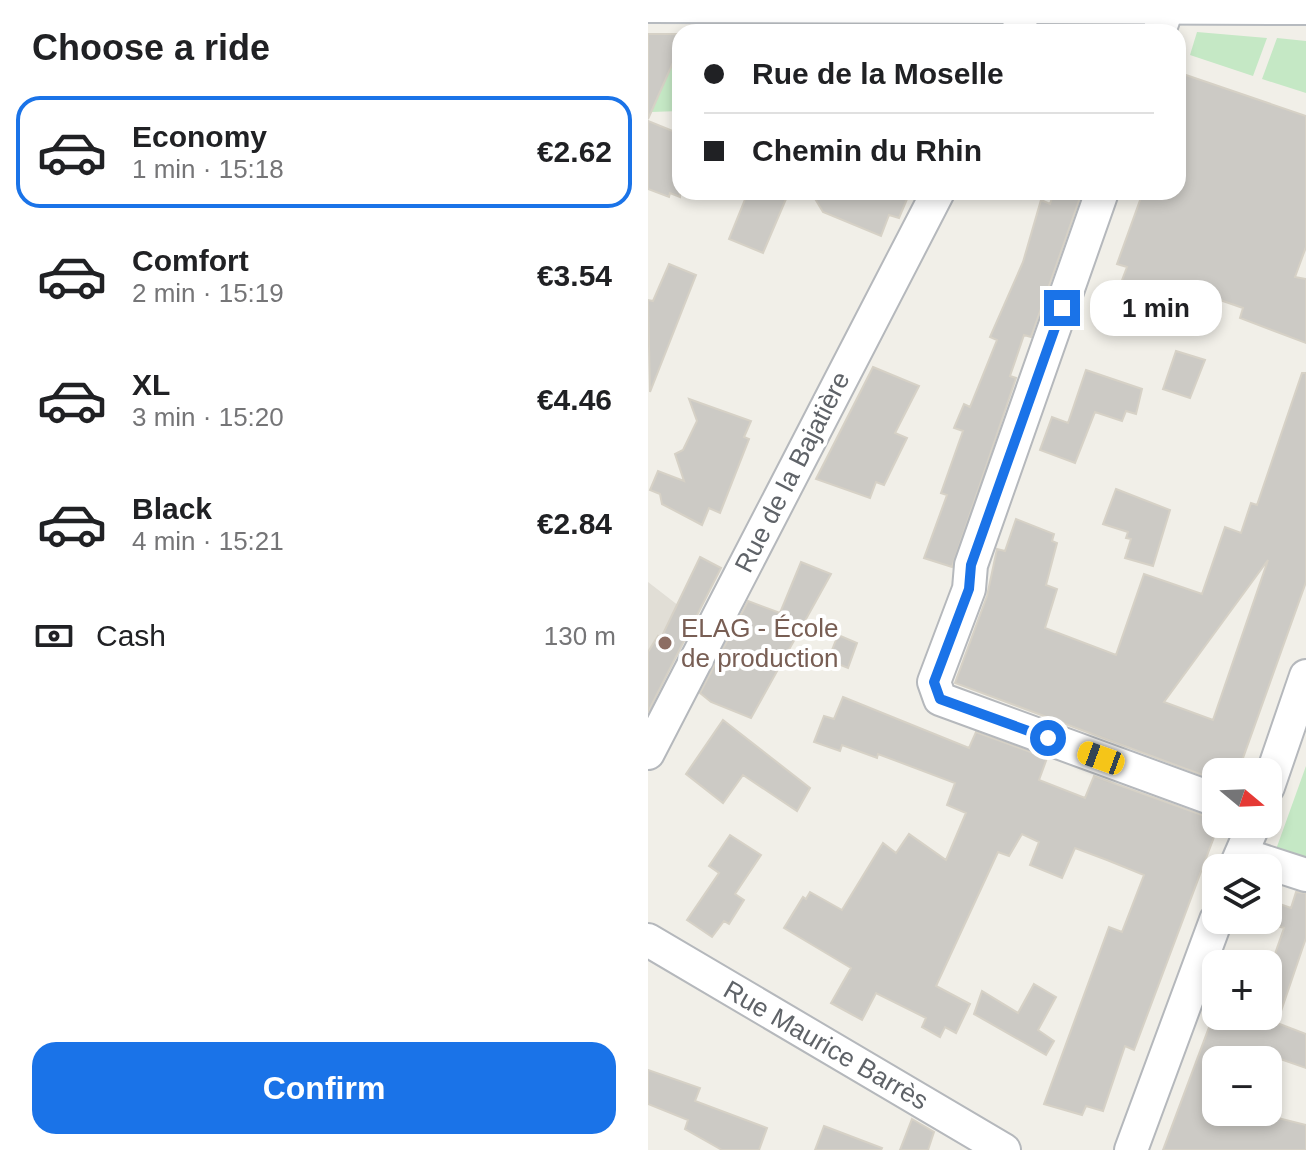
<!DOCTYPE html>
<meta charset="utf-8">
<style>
:root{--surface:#fff;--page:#f2f2f2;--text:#202124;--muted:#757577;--line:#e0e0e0;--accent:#1a73e8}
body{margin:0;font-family:Arial,sans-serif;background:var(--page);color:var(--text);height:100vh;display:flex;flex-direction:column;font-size:30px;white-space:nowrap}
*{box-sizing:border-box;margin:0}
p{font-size:26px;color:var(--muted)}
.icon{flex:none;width:44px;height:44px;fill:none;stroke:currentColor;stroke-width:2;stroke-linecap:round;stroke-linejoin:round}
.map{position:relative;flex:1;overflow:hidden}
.drawer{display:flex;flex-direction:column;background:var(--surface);width:648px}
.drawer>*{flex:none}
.top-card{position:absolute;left:24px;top:24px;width:514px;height:176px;border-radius:24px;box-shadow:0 4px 12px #0003;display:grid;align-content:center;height:176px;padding:0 32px;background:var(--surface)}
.needle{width:52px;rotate:109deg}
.buttons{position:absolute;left:554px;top:758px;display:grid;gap:16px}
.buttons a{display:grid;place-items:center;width:80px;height:80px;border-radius:16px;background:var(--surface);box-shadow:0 4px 12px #0003;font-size:40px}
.end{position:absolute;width:36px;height:36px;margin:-18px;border:10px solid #1a73e8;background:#fff;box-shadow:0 0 0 4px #fff}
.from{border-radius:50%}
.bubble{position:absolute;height:56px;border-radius:24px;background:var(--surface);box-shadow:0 4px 12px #0003;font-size:26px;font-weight:700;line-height:56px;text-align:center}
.car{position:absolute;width:24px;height:48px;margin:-24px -12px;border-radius:10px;box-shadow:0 0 6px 2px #0007;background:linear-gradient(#f5c518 24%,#345 0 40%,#f5c518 0 76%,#345 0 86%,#f5c518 0)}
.top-card b{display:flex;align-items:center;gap:28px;height:76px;font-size:30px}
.top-card b+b{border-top:2px solid var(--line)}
.top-card i{width:20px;height:20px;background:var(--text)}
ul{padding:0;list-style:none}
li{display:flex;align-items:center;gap:24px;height:112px;margin:0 16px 12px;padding:0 16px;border:4px solid transparent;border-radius:24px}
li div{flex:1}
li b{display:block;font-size:30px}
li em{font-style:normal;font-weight:700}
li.active{border-color:var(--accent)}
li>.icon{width:72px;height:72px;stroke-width:1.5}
h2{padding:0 32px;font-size:36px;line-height:96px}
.pay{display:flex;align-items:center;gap:20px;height:88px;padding:0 32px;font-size:30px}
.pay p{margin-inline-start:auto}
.action{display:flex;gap:16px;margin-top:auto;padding:16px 32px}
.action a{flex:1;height:92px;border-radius:24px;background:var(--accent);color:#fff;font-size:32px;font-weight:700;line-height:92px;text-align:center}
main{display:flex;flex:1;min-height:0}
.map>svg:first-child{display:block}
.education{fill:#e1ded6}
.green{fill:#c5e8c5}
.building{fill:#cccac5;stroke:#d6d1c6;stroke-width:2;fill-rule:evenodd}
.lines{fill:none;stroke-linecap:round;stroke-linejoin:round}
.minor-casing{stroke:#b5b8bc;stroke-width:36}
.secondary-casing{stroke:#b6babf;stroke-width:48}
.minor{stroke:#fff;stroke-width:32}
.secondary{stroke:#fff;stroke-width:44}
.route{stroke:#1a73e8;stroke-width:10}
.education-dot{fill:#8d6e63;stroke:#fff;stroke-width:3}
.labels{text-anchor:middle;stroke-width:8;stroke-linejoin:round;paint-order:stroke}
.street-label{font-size:26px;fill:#5f6368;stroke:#fff}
.education-label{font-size:26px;fill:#785e54;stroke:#fff;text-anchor:start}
</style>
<main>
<section class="drawer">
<h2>Choose a ride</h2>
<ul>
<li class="active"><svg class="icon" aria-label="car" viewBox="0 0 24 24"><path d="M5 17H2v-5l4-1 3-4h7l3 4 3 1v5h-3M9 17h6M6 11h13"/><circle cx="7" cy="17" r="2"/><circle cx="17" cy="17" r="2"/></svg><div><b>Economy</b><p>1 min · 15:18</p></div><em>€2.62</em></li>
<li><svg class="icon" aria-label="car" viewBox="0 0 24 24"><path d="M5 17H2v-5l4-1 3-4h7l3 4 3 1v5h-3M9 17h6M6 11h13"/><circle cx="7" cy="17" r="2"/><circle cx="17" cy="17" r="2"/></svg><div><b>Comfort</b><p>2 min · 15:19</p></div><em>€3.54</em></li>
<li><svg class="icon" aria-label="car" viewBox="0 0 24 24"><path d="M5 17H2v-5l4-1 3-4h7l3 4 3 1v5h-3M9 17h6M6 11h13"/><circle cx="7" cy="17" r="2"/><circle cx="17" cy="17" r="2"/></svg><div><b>XL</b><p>3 min · 15:20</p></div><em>€4.46</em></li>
<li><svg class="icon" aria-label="car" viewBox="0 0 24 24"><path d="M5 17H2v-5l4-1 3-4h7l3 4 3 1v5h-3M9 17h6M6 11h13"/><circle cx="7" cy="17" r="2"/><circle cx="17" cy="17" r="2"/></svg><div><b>Black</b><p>4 min · 15:21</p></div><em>€2.84</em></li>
</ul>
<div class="pay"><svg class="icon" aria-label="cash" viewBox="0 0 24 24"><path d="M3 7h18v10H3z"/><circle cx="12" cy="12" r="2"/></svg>Cash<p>130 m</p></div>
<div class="action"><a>Confirm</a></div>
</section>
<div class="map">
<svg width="658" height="1150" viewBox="0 0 658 1150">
<rect width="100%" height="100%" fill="#f1efe8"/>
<!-- education -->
<path class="education" d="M0 582 49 620 21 667 0 717Z"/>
<!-- green -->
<path class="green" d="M549 32 619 38 605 76 542 55Z
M629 38 658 41V93L614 79Z
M32 47V111L3 112Z
M658 766V866L626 855Z"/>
<!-- building -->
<path class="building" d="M0 34H32V47L0 119Z
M535 74 658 116V247L647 277 658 279V343L592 318 595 308 520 282 503 331 460 317 479 267 469 264 495 192H530V90Z
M0 121 32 134V197L22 193 21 197 0 189Z
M100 192H141L115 253 81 239Z
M163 192H262L251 218 241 215 233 236 175 212Z
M406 192H434L383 337 376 335 362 376 368 378 304 567 276 558 299 495 293 493 315 431 306 428 316 404 322 407 349 340 342 337 375 262 393 200 402 204Z
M21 264 48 275 2 392 0 300 5 301Z
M528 351 557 360 542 398 515 389Z
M225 367 271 386 247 433 259 438 236 485 228 482 222 498 168 479Z
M438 370 494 389 488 414 478 411 474 421 447 412 427 463 392 450 404 417 420 423Z
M654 373H658V582L590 772H568V780L307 683 339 596 349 549 357 551 368 519 406 534 404 541 409 543 398 585 409 589 397 628 468 655 496 574 554 594 577 527 593 533 603 503 609 505ZM620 560 565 720 516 702Z
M41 399 103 421 96 437 101 439 72 513 61 508 54 525 14 504 12 494 2 490 10 471 36 481 27 454 35 450 49 421Z
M468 489 522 510 505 566 477 558 483 539 478 538 480 532 455 524Z
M52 557 73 568 0 712V652L10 636 13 638Z
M153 562 183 574 103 718 63 702 52 693 100 601 132 613Z
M190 635 209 643 200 668 180 660Z
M195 697 321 748 328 732 399 758 391 780 437 798 446 776 557 816 566 837 486 1050 477 1046 455 1111 438 1106 434 1115 396 1104 461 927 474 932 496 875 459 860 427 848 414 878 382 865 391 842 374 834 361 856 350 852 288 986 322 1004 308 1033 297 1027 292 1037 274 1027 278 1018 228 993 214 1020 183 1003 203 968 136 928 155 897 158 899 162 892 194 910 235 843 248 853 261 834 298 860 318 813 299 805 307 783 230 754 229 758 194 745 192 751 166 742 176 716 186 719Z
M75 720 162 788 149 811 95 775 75 803 38 774Z
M82 835 113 855 87 894 96 900 81 924 76 921 64 937 39 920 71 873 61 866Z
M648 892 658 893V938L629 1023 658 1034V1068L604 1049V1054L598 1052 595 1060H568V1112H606L658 1125V1150H515L566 1014 620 1016V974L636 928 622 924 629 903 643 908Z
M386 984 408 997 390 1030 406 1041 398 1055 326 1014 334 991 370 1013Z
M0 1070 52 1088 47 1101 119 1128 111 1150H74L37 1129 40 1120 0 1104Z
M264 1119 286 1132 280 1150H252Z
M176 1126 234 1148 233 1150H167Z"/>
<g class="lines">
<!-- minor casing -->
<g class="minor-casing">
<path id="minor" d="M370 32 377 2
M511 32 521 3
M454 192 323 565 321 589 286 682 292 699 568 800
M0 753 290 192
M620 787 658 676
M593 854 658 875
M587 868 606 824
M0 940 356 1150
M483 1150 568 920"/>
</g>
<!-- secondary casing -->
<g class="secondary-casing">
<path id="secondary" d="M0 0 658 2"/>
</g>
<!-- minor -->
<use href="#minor" class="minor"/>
<!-- secondary -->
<use href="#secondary" class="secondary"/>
</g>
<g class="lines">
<!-- route -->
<path class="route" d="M400 738 292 699 286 682 321 589 323 565 414 308"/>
</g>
<!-- markers -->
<circle class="education-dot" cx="17" cy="643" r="8"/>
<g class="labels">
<!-- street labels -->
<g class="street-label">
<text transform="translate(144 472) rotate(-63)" y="9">Rue de la Bajatière</text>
<text transform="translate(178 1045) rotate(30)" y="9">Rue Maurice Barrès</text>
</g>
<!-- education labels -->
<g class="education-label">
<text x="33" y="637">ELAG - École<tspan x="33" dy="30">de production</tspan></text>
</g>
</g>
</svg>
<div class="buttons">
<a><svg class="needle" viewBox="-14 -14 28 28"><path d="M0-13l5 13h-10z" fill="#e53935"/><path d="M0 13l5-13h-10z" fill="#757577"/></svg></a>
<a><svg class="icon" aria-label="layers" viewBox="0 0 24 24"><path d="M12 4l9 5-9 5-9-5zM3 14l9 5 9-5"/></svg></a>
<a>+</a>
<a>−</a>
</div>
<i class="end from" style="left:400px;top:738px"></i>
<i class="end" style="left:414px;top:308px"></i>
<div class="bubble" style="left:442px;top:280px;width:132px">1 min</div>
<i class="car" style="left:453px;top:758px;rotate:290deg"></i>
<div class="top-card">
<b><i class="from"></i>Rue de la Moselle</b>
<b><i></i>Chemin du Rhin</b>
</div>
</div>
</main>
